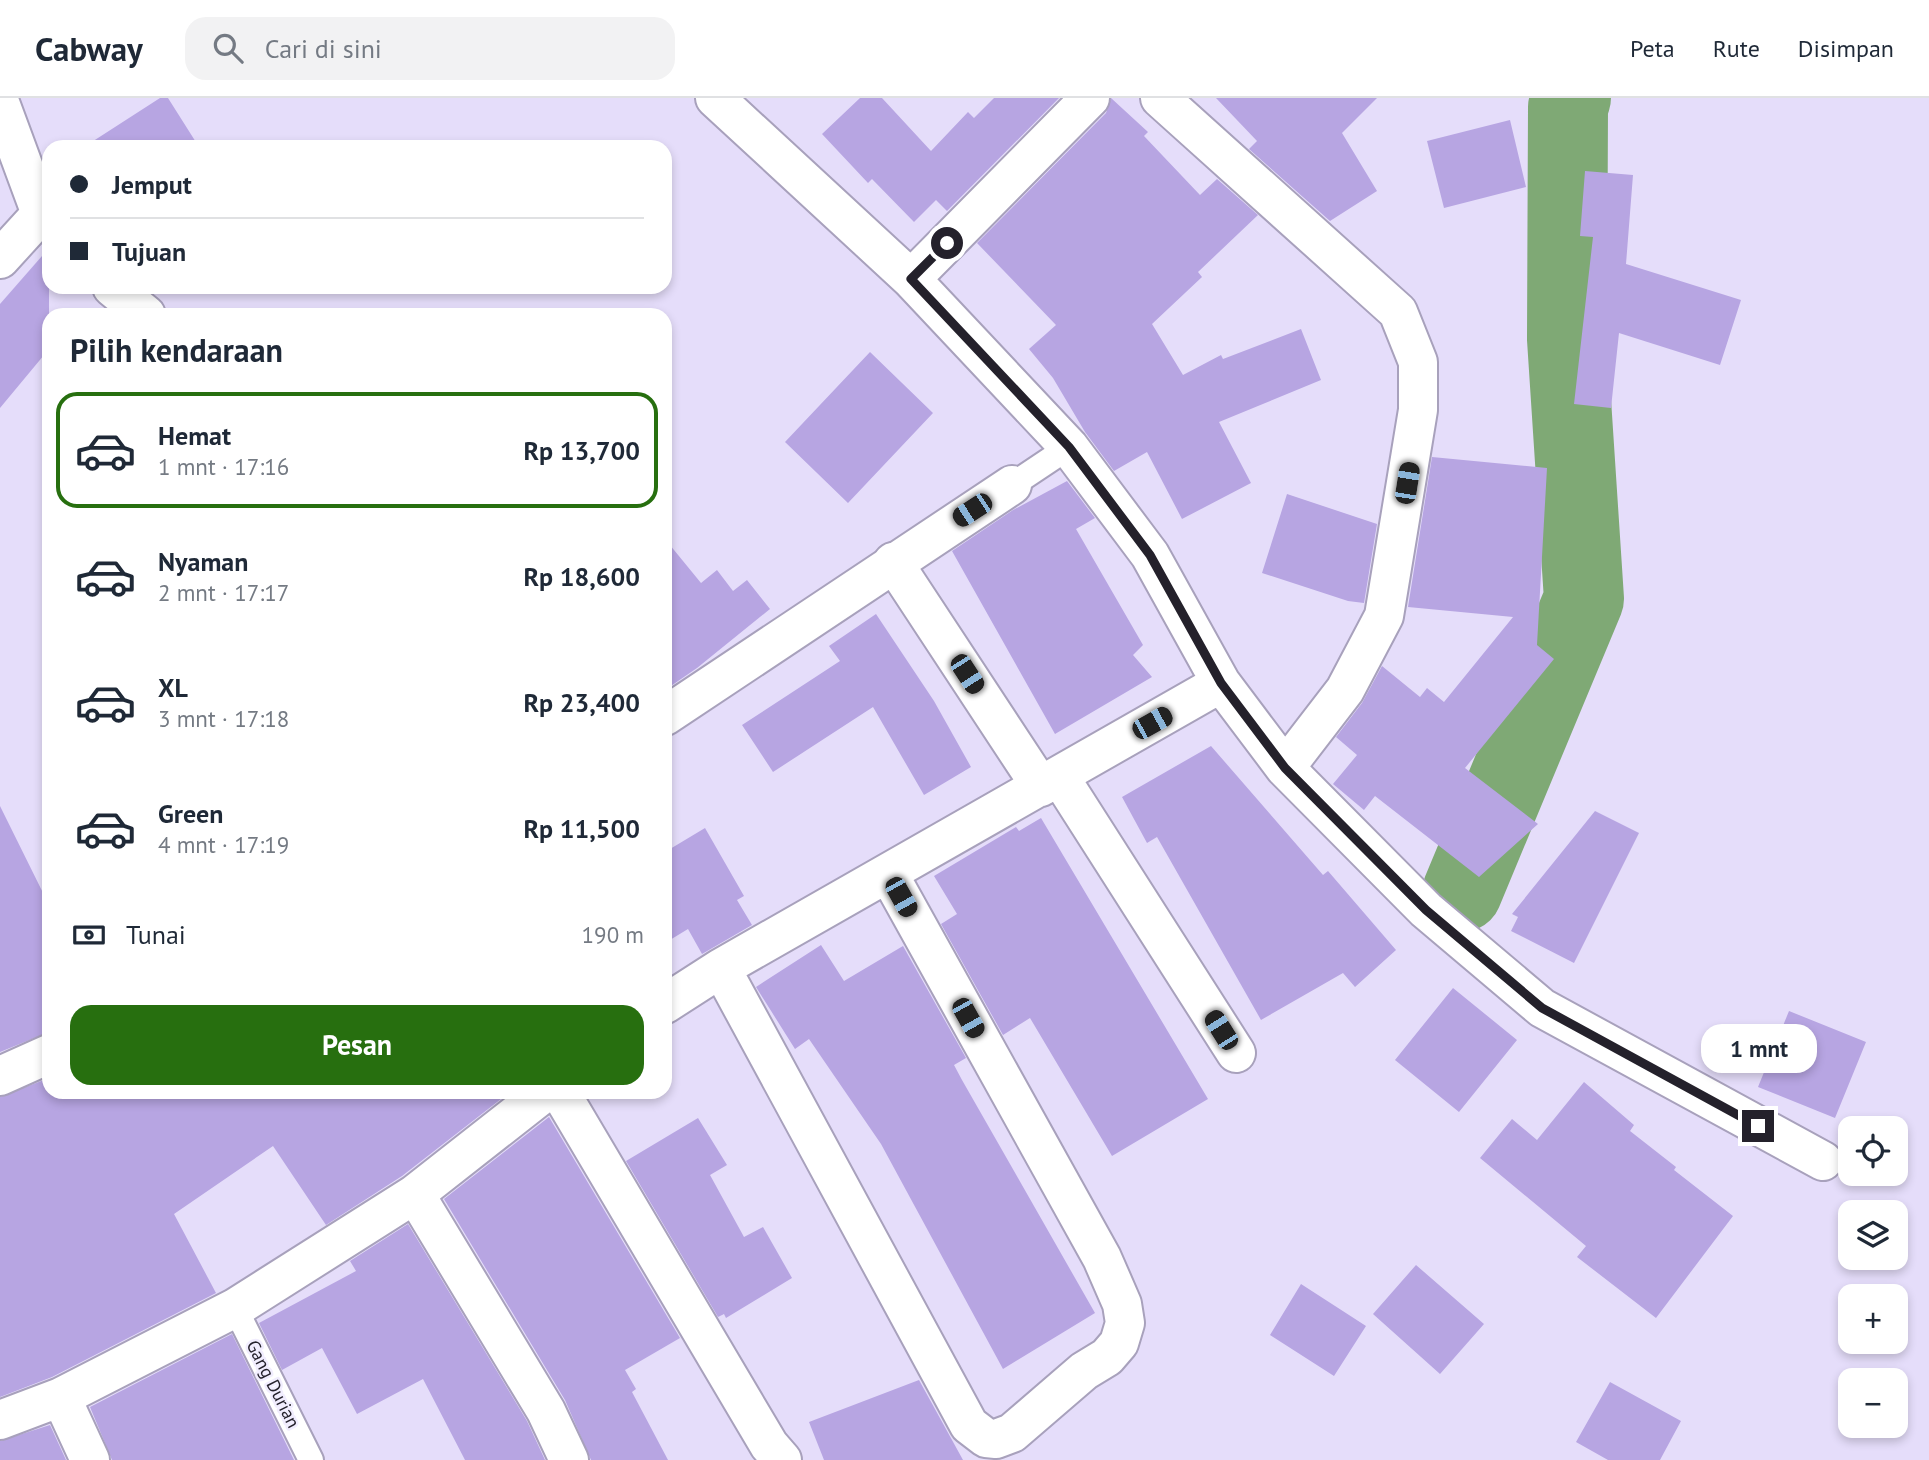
<!DOCTYPE html>
<html lang="id">
<meta charset="utf-8">
<style>
:root{--surface:#fff;--page:#f2f2f3;--text:#1f2937;--muted:#747a83;--line:#e0e1e3;--accent:#276f0f}
body{margin:0;font-family:"PT Sans",sans-serif;background:var(--page);color:var(--text);height:100vh;display:flex;flex-direction:column;font-size:26px;white-space:nowrap}
*{box-sizing:border-box;margin:0}
p{font-size:23px;color:var(--muted)}
.icon{flex:none;width:38px;height:38px;fill:none;stroke:currentColor;stroke-width:2;stroke-linecap:round;stroke-linejoin:round}
.map{position:relative;flex:1;overflow:hidden}
.sheet{position:absolute;left:42px;top:210px;width:630px;height:791px;display:flex;flex-direction:column;background:var(--surface);border-radius:21px;box-shadow:0 4px 10px #0003}
.sheet>*{flex:none}
.hud{position:absolute;left:42px;top:42px;width:630px;height:154px;border-radius:21px;box-shadow:0 4px 10px #0003;display:grid;align-content:center;height:154px;padding:0 28px;background:var(--surface)}
.tools{position:absolute;left:1838px;top:1018px;display:grid;gap:14px}
.tools a{display:grid;place-items:center;width:70px;height:70px;border-radius:14px;background:var(--surface);box-shadow:0 4px 10px #0003;font-size:35px}
.end{position:absolute;width:32px;height:32px;margin:-16px;border:9px solid #24212b;background:#fff;box-shadow:0 0 0 4px #fff}
.from{border-radius:50%}
.bubble{position:absolute;height:49px;border-radius:21px;background:var(--surface);box-shadow:0 4px 10px #0003;font-size:23px;font-weight:700;line-height:49px;text-align:center}
.car{position:absolute;width:21px;height:42px;margin:-21px -10px;border-radius:9px;box-shadow:0 0 5px 2px #0007;background:linear-gradient(#222 24%,#8ab4d8 0 40%,#222 0 76%,#8ab4d8 0 86%,#222 0)}
.hud b{display:flex;align-items:center;gap:24px;height:66px;font-size:26px}
.hud b+b{border-top:2px solid var(--line)}
.hud i{width:18px;height:18px;background:var(--text)}
ul{padding:0;list-style:none}
li{display:flex;align-items:center;gap:21px;height:116px;margin:0 14px 10px;padding:0 14px;border:4px solid transparent;border-radius:21px}
li div{flex:1}
li b{display:block;font-size:26px}
li em{font-style:normal;font-weight:700}
li.selected{border-color:var(--accent)}
li>.icon{width:63px;height:63px;stroke-width:1.5}
h2{padding:0 28px;font-size:32px;line-height:84px}
.pay{display:flex;align-items:center;gap:18px;height:77px;padding:0 28px;font-size:26px}
.pay p{margin-inline-start:auto}
.cta{display:flex;gap:14px;margin-top:auto;padding:14px 28px}
.cta a{flex:1;height:80px;border-radius:21px;background:var(--accent);color:#fff;font-size:28px;font-weight:700;line-height:80px;text-align:center}
header{display:flex;align-items:center;gap:42px;box-sizing:border-box;height:98px;padding:0 35px;background:var(--surface);border-bottom:2px solid var(--line)}
header strong{font-size:33px}
nav{display:flex;gap:38px;margin-inline-start:auto;font-size:24px}
.search{width:490px;height:63px;background:var(--page);display:flex;align-items:center;gap:18px;box-sizing:border-box;padding:0 24px;border-radius:21px;color:var(--muted);font-size:26px}
.map>svg:first-child{display:block}
.lines{fill:none;stroke-linecap:round;stroke-linejoin:round}
.river{stroke:#7fa975;stroke-width:80}
.building{fill:#b7a5e2}
.service-casing{stroke:#a8a1bc;stroke-width:28}
.minor-casing{stroke:#a8a1bc;stroke-width:42}
.tertiary-casing{stroke:#a8a1bc;stroke-width:42}
.service{stroke:#fff;stroke-width:24}
.minor{stroke:#fff;stroke-width:38}
.tertiary{stroke:#fff;stroke-width:38}
.route{stroke:#24212b;stroke-width:9}
.labels{text-anchor:middle;stroke-width:5;stroke-linejoin:round;paint-order:stroke}
.street-label{font-size:18px;fill:#24212b;stroke:#f1edfe}
</style>
<header>
<strong>Cabway</strong>
<div class="search"><svg class="icon" aria-label="search" viewBox="0 0 24 24"><circle cx="10" cy="10" r="6"/><path d="M15 15l6 6"/></svg>Cari di sini</div>
<nav><a>Peta</a><a>Rute</a><a>Disimpan</a></nav>
</header>
<div class="map">
<svg width="1929" height="1362" viewBox="0 0 1929 1362">
<rect width="100%" height="100%" fill="#e5ddfa"/>
<g class="lines">
<!-- river -->
<path class="river" d="M1462 794 1584 501 1567 241 1568 9 1571 0"/>
</g>
<!-- building -->
<path class="building" d="M160 0H168L199 49H84Z
M860 0H882L931 53 968 14 974 20 994 0H1059L947 113 936 102 914 124 872 81 868 85 822 36Z
M1111 0 1148 34 1144 38 1200 97 1217 81 1258 117 1198 174 1202 179 1152 226 1183 277 1221 257 1223 261 1301 231 1321 282 1219 324 1251 385 1182 421 1147 354 1114 373 1085 334 1053 280 1029 251 1056 227 977 145 1106 15Z
M1216 0H1377L1342 35 1377 93 1330 123 1249 51 1257 43Z
M1510 22 1526 89 1444 110 1427 43Z
M1585 73 1633 77 1626 166 1741 202 1720 267 1619 235 1611 310 1574 306 1593 139 1580 138Z
M49 150V251L0 310V206Z
M870 254 933 315 848 405 785 344Z
M1432 359 1547 370 1537 547 1554 561 1465 670 1538 726 1479 779 1375 698 1364 712 1333 686 1357 657 1336 639 1362 605 1382 568 1420 599 1427 590 1444 604 1513 519 1408 509Z
M1067 383 1095 420 1076 431 1143 547 1133 557 1152 579 1055 636 952 453 1013 412Z
M1287 396 1377 426 1364 505 1348 503 1262 475Z
M665 441 701 485 717 472 733 493 747 482 770 511 697 570 665 592Z
M876 516 934 603 971 669 924 697 873 609 773 674 742 627 840 563 829 548Z
M1211 648 1323 777 1328 773 1396 852 1355 889 1343 875 1261 922 1157 739 1147 745 1122 699Z
M0 708 49 807V934L0 954Z
M1595 713 1639 735 1574 865 1511 833 1518 819 1512 816Z
M1041 720 1208 1001 1112 1058 1030 920 1003 937 941 826 957 816 934 778 1016 729 1019 733Z
M705 730 744 798 737 802 752 827 702 856 688 831 665 845V754Z
M821 847 844 883 903 848 966 960 954 967 962 982 1095 1215 1003 1271 881 1046 809 941 795 951 756 889Z
M1453 890 1517 942 1459 1014 1395 962Z
M1789 913 1866 944 1835 1020 1758 989Z
M49 980V994H510L402 1078 326 1127 273 1048 174 1116 216 1195 52 1279 0 1299V999Z
M1584 984 1634 1027 1630 1033 1676 1069 1674 1072 1733 1118 1656 1220 1577 1159 1586 1148 1480 1060 1512 1021 1537 1042Z
M549 1019 680 1240 625 1272 636 1291 632 1294 668 1362H591L565 1302 444 1101Z
M698 1020 727 1067 710 1077 744 1139 763 1129 792 1180 726 1220 724 1216 718 1219 626 1063Z
M408 1126 527 1323 545 1362H465L423 1281 357 1316 322 1250 282 1272 259 1225 356 1173 350 1163Z
M1416 1167 1484 1226 1440 1276 1373 1216Z
M1301 1186 1366 1228 1334 1278 1270 1237Z
M232 1236 294 1362H112L90 1309Z
M919 1282 963 1362H824L809 1324Z
M1610 1284 1681 1323 1660 1362H1608L1576 1344Z
M50 1327 66 1362H0V1343Z"/>
<g class="lines">
<!-- service casing -->
<g class="service-casing">
<path id="service" d="M1012 387 1069 349
M235 1210 311 1362"/>
</g>
<!-- minor casing -->
<g class="minor-casing">
<path id="minor" d="M715 0 911 181 1069 349 1150 457 1221 585 1285 670 1426 812 1542 910 1823 1063
M1160 0 1398 214 1418 264V312L1384 518 1345 592 1285 670
M911 181 1090 0
M112 189 146 217
M893 464 1041 689
M1059 678 1236 955
M721 870 969 1327 986 1340 996 1341 1012 1335 1084 1273 1107 1259 1119 1245 1125 1225 1122 1206 1102 1160 888 775
M665 906 721 870 1221 585
M560 994 769 1347 782 1362
M415 1096 546 1313 569 1362
M61 1299 90 1362
M0 1322 61 1299 235 1210 415 1096 545 994"/>
</g>
<!-- tertiary casing -->
<g class="tertiary-casing">
<path id="tertiary" d="M0 5 41 116 0 161
M665 618 1012 387
M0 978 49 956"/>
</g>
<!-- service -->
<use href="#service" class="service"/>
<!-- minor -->
<use href="#minor" class="minor"/>
<!-- tertiary -->
<use href="#tertiary" class="tertiary"/>
</g>
<g class="lines">
<!-- route -->
<path class="route" d="M947 145 911 181 1069 349 1150 457 1221 585 1285 670 1426 812 1542 910 1758 1028"/>
</g>
<g class="labels">
<!-- street labels -->
<g class="street-label">
<text transform="translate(273 1286) rotate(63)" y="6">Gang Durian</text>
</g>
</g>
</svg>
<div class="tools">
<a><svg class="icon" aria-label="locate" viewBox="0 0 24 24"><circle cx="12" cy="12" r="6"/><path d="M12 2v4M12 18v4M2 12h4M18 12h4"/></svg></a>
<a><svg class="icon" aria-label="layers" viewBox="0 0 24 24"><path d="M12 4l9 5-9 5-9-5zM3 14l9 5 9-5"/></svg></a>
<a>+</a>
<a>−</a>
</div>
<i class="end from" style="left:947px;top:145px"></i>
<i class="end" style="left:1758px;top:1028px"></i>
<div class="bubble" style="left:1701px;top:926px;width:116px">1 mnt</div>
<i class="car" style="left:1407px;top:385px;rotate:9deg"></i>
<i class="car" style="left:972px;top:412px;rotate:237deg"></i>
<i class="car" style="left:967px;top:576px;rotate:147deg"></i>
<i class="car" style="left:1152px;top:625px;rotate:61deg"></i>
<i class="car" style="left:901px;top:799px;rotate:151deg"></i>
<i class="car" style="left:968px;top:920px;rotate:151deg"></i>
<i class="car" style="left:1221px;top:932px;rotate:328deg"></i>
<div class="hud">
<b><i class="from"></i>Jemput</b>
<b><i></i>Tujuan</b>
</div>
<section class="sheet">
<h2>Pilih kendaraan</h2>
<ul>
<li class="selected"><svg class="icon" aria-label="car" viewBox="0 0 24 24"><path d="M5 17H2v-5l4-1 3-4h7l3 4 3 1v5h-3M9 17h6M6 11h13"/><circle cx="7" cy="17" r="2"/><circle cx="17" cy="17" r="2"/></svg><div><b>Hemat</b><p>1 mnt · 17:16</p></div><em>Rp 13,700</em></li>
<li><svg class="icon" aria-label="car" viewBox="0 0 24 24"><path d="M5 17H2v-5l4-1 3-4h7l3 4 3 1v5h-3M9 17h6M6 11h13"/><circle cx="7" cy="17" r="2"/><circle cx="17" cy="17" r="2"/></svg><div><b>Nyaman</b><p>2 mnt · 17:17</p></div><em>Rp 18,600</em></li>
<li><svg class="icon" aria-label="car" viewBox="0 0 24 24"><path d="M5 17H2v-5l4-1 3-4h7l3 4 3 1v5h-3M9 17h6M6 11h13"/><circle cx="7" cy="17" r="2"/><circle cx="17" cy="17" r="2"/></svg><div><b>XL</b><p>3 mnt · 17:18</p></div><em>Rp 23,400</em></li>
<li><svg class="icon" aria-label="car" viewBox="0 0 24 24"><path d="M5 17H2v-5l4-1 3-4h7l3 4 3 1v5h-3M9 17h6M6 11h13"/><circle cx="7" cy="17" r="2"/><circle cx="17" cy="17" r="2"/></svg><div><b>Green</b><p>4 mnt · 17:19</p></div><em>Rp 11,500</em></li>
</ul>
<div class="pay"><svg class="icon" aria-label="cash" viewBox="0 0 24 24"><path d="M3 7h18v10H3z"/><circle cx="12" cy="12" r="2"/></svg>Tunai<p>190 m</p></div>
<div class="cta"><a>Pesan</a></div>
</section>
</div>
